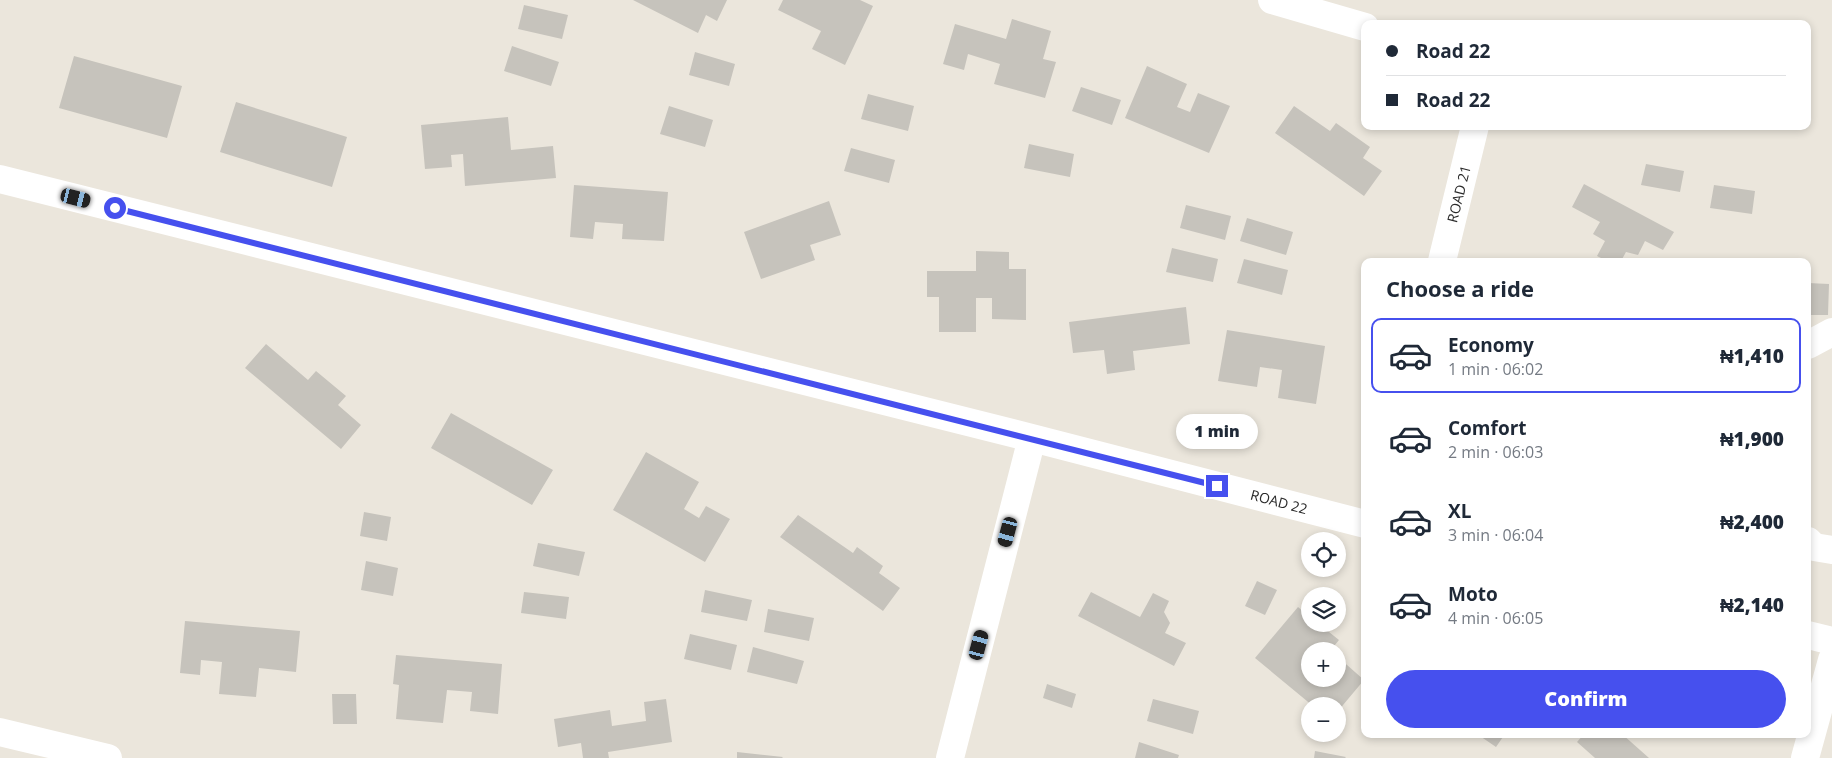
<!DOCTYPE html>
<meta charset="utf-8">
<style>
:root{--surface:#fff;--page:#f6f6f7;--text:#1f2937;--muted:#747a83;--line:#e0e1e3;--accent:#4650ee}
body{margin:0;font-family:"Open Sans",sans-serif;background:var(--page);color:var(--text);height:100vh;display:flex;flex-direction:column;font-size:19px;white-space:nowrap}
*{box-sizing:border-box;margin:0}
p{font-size:16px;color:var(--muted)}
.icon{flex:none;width:28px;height:28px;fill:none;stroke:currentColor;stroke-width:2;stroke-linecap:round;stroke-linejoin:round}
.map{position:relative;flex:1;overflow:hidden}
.sheet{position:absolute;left:1361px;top:258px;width:450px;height:480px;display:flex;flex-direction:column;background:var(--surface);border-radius:10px;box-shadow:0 2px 8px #0003}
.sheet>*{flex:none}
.hud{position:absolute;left:1361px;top:20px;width:450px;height:110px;border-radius:10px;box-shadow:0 2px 8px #0003;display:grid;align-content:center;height:110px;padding:0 25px;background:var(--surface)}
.fabs{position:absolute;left:1301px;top:532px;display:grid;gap:10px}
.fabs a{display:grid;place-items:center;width:45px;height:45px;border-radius:50%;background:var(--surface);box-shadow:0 2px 8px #0003;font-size:25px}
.end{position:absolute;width:22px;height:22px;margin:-11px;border:6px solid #4650ee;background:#fff;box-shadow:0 0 0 2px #fff}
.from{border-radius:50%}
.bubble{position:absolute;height:35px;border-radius:18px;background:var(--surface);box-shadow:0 2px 8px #0003;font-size:16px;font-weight:800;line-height:35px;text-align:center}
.car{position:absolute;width:15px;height:30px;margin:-15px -8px;border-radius:6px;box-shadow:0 0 4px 1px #0007;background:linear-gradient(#222 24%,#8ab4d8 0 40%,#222 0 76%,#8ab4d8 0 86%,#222 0)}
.hud b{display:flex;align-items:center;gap:18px;height:48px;font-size:19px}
.hud b+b{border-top:1px solid var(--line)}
.hud i{width:12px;height:12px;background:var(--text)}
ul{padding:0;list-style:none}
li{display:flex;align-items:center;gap:15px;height:75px;margin:0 10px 8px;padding:0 15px;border:2px solid transparent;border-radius:10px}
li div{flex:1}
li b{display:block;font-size:19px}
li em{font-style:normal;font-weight:800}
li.on{border-color:var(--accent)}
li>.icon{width:45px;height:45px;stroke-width:1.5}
h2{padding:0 25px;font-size:22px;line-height:60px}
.cta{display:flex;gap:10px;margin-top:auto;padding:10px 25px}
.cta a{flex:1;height:58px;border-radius:30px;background:var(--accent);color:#fff;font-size:20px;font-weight:800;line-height:58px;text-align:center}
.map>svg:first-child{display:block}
.building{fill:#c6c3bc}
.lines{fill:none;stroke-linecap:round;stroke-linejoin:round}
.street{stroke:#fff;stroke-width:28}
.route{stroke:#4650ee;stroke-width:6}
.labels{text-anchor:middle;stroke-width:4;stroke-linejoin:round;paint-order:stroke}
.street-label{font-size:14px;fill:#2a2a2a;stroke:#fff}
</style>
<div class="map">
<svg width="1832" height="758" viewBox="0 0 1832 758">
<rect width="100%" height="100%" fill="#ebe6dc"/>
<!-- building -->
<path class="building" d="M633 0H727L717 21 706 15 698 33Z
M783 0H860L873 6 845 65 812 49 821 31 778 10Z
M524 5 568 15 562 39 518 29Z
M1012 19 1051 31 1043 59 1056 62 1045 98 994 84 1000 64 968 54 964 70 943 64 955 24 1006 39Z
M512 46 559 62 551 86 504 71Z
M695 52 735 64 729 86 689 75Z
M74 56 182 86 167 138 59 108Z
M1147 66 1187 84 1177 107 1190 112 1198 93 1230 106 1209 153 1125 118Z
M1081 87 1121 100 1112 125 1072 111Z
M868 94 914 106 908 131 861 119Z
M236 102 347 137 332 187 220 152Z
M669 106 713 120 705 147 660 134Z
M1294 106 1330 131 1336 123 1370 147 1363 158 1382 171 1364 196 1275 133Z
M508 117 511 150 553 146 556 178 465 186 463 154 451 155 452 167 425 169 421 125Z
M1029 144 1074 154 1070 177 1024 168Z
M851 148 895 160 889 183 844 171Z
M1646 164 1684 171 1680 192 1641 185Z
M1584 184 1674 232 1663 250 1645 241 1638 255 1626 252 1621 261H1607L1597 256 1605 241 1593 234 1600 222 1572 207Z
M574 185 668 192 664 241 622 239 623 224 595 222 593 239 570 237Z
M1714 185 1755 191 1752 214 1710 208Z
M829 201 841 235 810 245 815 260 761 279 744 232Z
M1186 205 1231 216 1225 240 1180 228Z
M1247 218 1293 232 1286 255 1240 241Z
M1172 248 1218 259 1213 282 1166 272Z
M976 251 1009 252V269H1026V320L992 319V298H976V332H939V297H927V271H976Z
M1244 259 1288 270 1282 295 1237 283Z
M1808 283 1829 284 1828 315H1808Z
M1186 307 1190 344 1133 351 1135 370 1107 374 1104 350 1073 353 1069 322Z
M1227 330 1325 346 1316 404 1278 398 1282 370 1260 367 1257 387 1218 381Z
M266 344 308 380 316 371 346 396 338 405 361 425 341 449 245 368Z
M451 413 553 470 532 505 431 448Z
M646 452 699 482 684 509 699 518 706 506 730 519 705 562 613 510Z
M364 512 391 517 387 541 360 536Z
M798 515 853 553 857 547 883 566 879 573 900 588 883 611 780 537Z
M538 543 585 552 579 576 533 566Z
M366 561 398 568 393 596 361 590Z
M1257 581 1277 590 1265 615 1245 606Z
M705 590 752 600 747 621 701 612Z
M524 592 569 597 566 619 521 613Z
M1091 592 1140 617 1153 593 1169 601 1164 612 1170 623 1165 633 1186 643 1174 666 1078 616Z
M1298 607 1310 617V624H1319L1339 640 1330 651H1310V679H1338V657L1364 680 1338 711V706H1313L1255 658Z
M768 609 814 618 809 641 764 632Z
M185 621 300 631 296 672 259 668 256 697 219 694 222 662 201 660 200 675 180 673Z
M690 634 737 645 731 670 684 659Z
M753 647 804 661 797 684 747 672Z
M396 655 502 664 498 714 470 711 472 692 447 690 443 723 396 719 399 685 393 684Z
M1047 684 1076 694 1072 708 1043 698Z
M332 694H356L357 724H333Z
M666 699 672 742 608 752 609 758H583L581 743 558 747 554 719 610 710 612 726 646 721 644 702Z
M1153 699 1199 711 1193 734 1147 721Z
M1477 734H1505L1496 747Z
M1584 734H1622L1649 758H1595L1577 742Z
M1139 742 1179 755 1178 758H1135Z
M1315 751 1346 757 1345 758H1314Z
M737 752 783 757 782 758H737Z"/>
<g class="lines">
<!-- street -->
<path class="street" d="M1272 0 1365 27
M0 179 1032 438 1365 524
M1442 261 1475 126
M1808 345 1832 332
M1808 541 1814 547 1832 550
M1808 635 1832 641
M0 732 108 758
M950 758 1032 438
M1805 758 1832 660"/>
</g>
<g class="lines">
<!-- route -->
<path class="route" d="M115 208 1217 486"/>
</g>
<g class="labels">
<!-- street labels -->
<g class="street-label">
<text transform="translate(1459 194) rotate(-76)" y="5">ROAD 21</text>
<text transform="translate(1279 502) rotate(15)" y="5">ROAD 22</text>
</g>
</g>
</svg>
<div class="fabs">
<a><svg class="icon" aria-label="locate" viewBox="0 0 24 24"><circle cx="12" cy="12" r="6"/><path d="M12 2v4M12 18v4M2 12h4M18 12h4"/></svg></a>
<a><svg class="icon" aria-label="layers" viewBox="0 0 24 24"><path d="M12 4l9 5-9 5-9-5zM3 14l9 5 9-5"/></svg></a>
<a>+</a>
<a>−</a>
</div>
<i class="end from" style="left:115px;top:208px"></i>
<i class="end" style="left:1217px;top:486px"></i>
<div class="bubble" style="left:1176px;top:414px;width:82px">1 min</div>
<i class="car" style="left:76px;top:198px;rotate:104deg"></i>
<i class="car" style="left:1008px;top:532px;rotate:195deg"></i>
<i class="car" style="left:979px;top:645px;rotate:15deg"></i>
<div class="hud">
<b><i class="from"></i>Road 22</b>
<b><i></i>Road 22</b>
</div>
<section class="sheet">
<h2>Choose a ride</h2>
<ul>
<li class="on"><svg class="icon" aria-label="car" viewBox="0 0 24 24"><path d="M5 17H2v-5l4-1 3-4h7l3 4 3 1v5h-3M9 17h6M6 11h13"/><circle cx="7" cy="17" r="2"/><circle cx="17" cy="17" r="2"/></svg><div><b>Economy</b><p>1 min · 06:02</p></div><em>₦1,410</em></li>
<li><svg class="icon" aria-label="car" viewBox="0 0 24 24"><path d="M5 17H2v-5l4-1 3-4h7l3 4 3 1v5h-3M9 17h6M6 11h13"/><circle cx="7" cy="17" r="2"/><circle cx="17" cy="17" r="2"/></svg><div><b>Comfort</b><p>2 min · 06:03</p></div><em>₦1,900</em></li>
<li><svg class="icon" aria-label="car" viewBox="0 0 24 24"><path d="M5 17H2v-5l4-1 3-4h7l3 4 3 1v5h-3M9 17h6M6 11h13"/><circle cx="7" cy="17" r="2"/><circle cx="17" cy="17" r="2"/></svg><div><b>XL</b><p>3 min · 06:04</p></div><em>₦2,400</em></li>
<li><svg class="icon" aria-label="car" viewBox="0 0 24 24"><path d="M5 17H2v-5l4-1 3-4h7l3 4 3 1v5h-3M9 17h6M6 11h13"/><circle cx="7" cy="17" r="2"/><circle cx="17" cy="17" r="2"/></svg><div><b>Moto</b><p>4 min · 06:05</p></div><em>₦2,140</em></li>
</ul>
<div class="cta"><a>Confirm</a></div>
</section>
</div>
